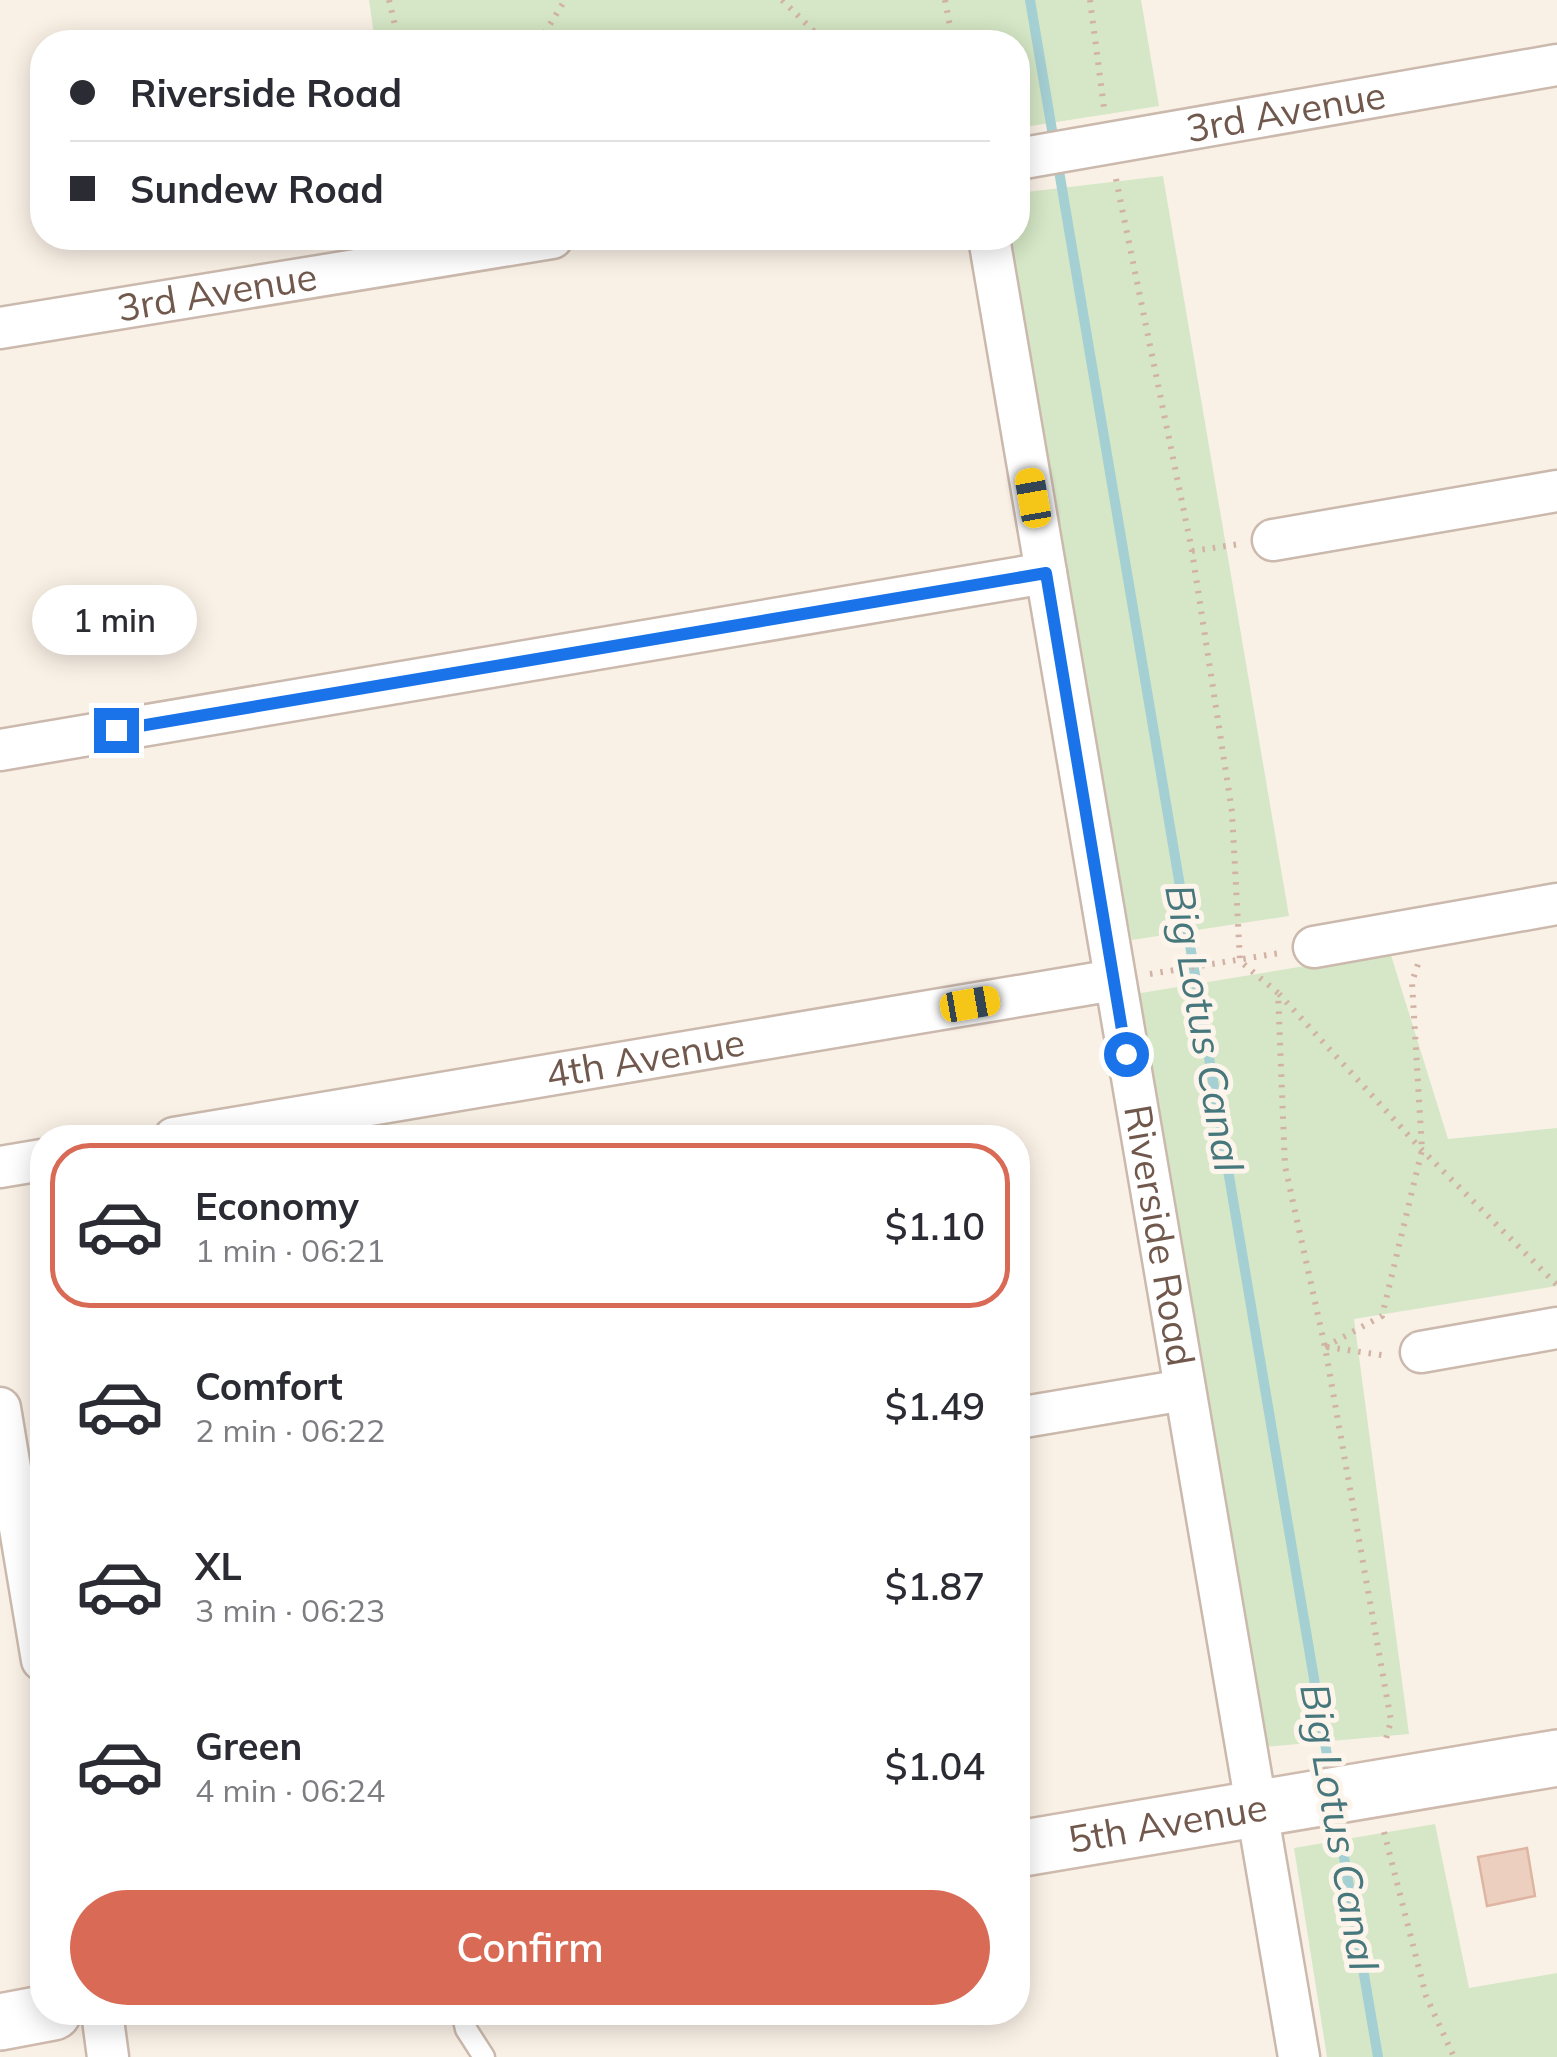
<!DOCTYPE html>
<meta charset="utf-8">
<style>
:root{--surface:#fff;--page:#f2f2f3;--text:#2b2b33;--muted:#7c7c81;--line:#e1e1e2;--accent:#d96b56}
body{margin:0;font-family:Mulish,sans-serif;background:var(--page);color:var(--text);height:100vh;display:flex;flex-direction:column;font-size:38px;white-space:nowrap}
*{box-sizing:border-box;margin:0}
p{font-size:32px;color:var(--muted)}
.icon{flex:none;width:55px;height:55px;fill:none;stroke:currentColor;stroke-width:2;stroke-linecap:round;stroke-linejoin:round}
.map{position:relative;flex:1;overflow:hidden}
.sheet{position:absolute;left:30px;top:1125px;width:1000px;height:900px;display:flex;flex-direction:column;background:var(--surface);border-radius:40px;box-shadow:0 5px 25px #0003}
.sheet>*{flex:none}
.guide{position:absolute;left:30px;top:30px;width:1000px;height:220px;border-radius:40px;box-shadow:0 5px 25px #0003;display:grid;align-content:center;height:220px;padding:0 40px;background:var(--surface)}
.end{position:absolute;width:45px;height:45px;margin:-22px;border:12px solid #1a73e8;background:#fff;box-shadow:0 0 0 5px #fff}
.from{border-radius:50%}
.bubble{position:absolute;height:70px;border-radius:35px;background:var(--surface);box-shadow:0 5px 25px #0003;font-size:32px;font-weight:600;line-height:70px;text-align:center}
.car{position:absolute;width:30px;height:60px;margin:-30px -15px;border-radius:12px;box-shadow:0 0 8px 2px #0007;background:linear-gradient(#f5c518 24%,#345 0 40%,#f5c518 0 76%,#345 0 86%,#f5c518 0)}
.guide b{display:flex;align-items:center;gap:35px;height:95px;font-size:38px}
.guide b+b{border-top:2px solid var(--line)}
.guide i{width:25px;height:25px;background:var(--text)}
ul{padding:18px 0 0;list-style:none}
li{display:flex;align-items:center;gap:30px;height:165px;margin:0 20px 15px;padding:0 20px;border:5px solid transparent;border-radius:40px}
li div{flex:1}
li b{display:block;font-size:38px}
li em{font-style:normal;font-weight:600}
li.active{border-color:var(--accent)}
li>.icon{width:90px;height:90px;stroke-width:1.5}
.action{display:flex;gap:20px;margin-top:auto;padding:20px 40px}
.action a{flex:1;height:115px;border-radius:60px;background:var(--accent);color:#fff;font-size:40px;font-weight:600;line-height:115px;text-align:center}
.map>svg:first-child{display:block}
.green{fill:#d5e7c6}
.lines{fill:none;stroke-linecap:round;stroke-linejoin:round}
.stream{stroke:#a4cfd3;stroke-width:10}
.building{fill:#edcfc0;stroke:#deb5a2;stroke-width:2.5}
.lane-casing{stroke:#cbb9ad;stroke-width:25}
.street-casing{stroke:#cbb9ad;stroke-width:45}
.secondary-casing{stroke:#cfbaae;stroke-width:60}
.path{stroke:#d2b2a4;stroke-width:6;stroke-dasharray:2.5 8;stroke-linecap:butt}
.lane{stroke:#fff;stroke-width:20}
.street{stroke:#fff;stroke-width:40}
.secondary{stroke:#fff;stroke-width:55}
.route{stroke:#1a73e8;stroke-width:12}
.labels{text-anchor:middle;stroke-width:10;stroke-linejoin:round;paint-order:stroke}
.street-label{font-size:38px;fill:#71584d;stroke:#fdf5ec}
.water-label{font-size:40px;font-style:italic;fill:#46777c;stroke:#fdf5ec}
</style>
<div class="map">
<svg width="1557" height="2057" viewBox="0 0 1557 2057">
<rect width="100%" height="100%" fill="#faf1e6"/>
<!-- green -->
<path class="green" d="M369 0H1141L1159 106 1018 128V42H375Z
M1163 176 1289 916 1132 940 990 238H1018V193Z
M1390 952 1448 1139 1557 1128V1286L1354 1319 1409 1734 1263 1747 1135 994Z
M1435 1824 1469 1988 1557 1973V2057H1327L1294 1848Z"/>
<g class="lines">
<!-- stream -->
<path class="stream" d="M1030 0 1054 142
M1057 159 1331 1779
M1336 1810 1378 2057"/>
</g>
<!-- building -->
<path class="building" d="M1527 1848 1535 1896 1487 1906 1478 1857Z"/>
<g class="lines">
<!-- lane casing -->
<g class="lane-casing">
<path id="lane" d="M462 2012 466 2029 484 2057"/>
</g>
<!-- street casing -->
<g class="street-casing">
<g id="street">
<path id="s1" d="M1018 159 1557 65"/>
<path id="s2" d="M989 238 1299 2057"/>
<path id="s3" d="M0 328 552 238"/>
<path d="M1273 540 1557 491"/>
<path d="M0 750 1046 573"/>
<path d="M1314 947 1557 904"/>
<path id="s4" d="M174 1138 1114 980"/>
<path d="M0 1167 42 1160"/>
<path d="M1421 1352 1557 1328"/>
<path d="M0 1408 42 1660"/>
<path d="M1018 1418 1184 1390"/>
<path d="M102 2012 108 2057"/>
</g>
</g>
<!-- secondary casing -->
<g class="secondary-casing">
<g id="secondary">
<path id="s5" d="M1018 1849 1557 1758"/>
<path d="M0 2022 53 2012"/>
</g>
</g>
<!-- path -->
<path class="path" d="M389 0 399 42
M782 0 825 42
M945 0 953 42
M1090 0 1104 108
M539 42 565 0
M1116 179 1192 551 1232 812 1240 961 1278 993 1285 1166 1325 1347 1391 1721 1385 1742
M1192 551 1240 544
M1150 974 1280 953
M1279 994 1422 1150 1557 1285
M1325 1347 1382 1316 1422 1150 1412 982 1418 964
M1327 1347 1388 1356
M1384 1832 1426 1996 1454 2057"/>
<!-- lane -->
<use href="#lane" class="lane"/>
<!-- street -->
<use href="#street" class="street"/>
<!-- secondary -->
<use href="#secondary" class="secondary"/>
</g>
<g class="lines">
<!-- route -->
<path class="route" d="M116 730 1046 573 1126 1054"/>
</g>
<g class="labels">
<!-- street labels -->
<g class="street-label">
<text dy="13" stroke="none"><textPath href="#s1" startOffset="272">3rd Avenue</textPath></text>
<text dy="13" stroke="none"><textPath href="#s3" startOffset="220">3rd Avenue</textPath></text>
<text dy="13" stroke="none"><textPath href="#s4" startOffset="478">4th Avenue</textPath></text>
<text dy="13" stroke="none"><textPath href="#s2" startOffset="1012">Riverside Road</textPath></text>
<text dy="13" stroke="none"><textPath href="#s5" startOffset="152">5th Avenue</textPath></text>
</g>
<!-- water labels -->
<g class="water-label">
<text transform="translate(1204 1028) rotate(80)" y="14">Big Lotus Canal</text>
<text transform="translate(1339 1827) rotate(80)" y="14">Big Lotus Canal</text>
</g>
</g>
</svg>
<i class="end from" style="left:1126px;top:1054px"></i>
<i class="end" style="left:116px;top:730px"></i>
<div class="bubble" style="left:32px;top:585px;width:165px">1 min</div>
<i class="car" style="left:1033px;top:498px;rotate:350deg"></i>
<i class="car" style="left:970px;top:1004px;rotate:80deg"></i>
<div class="guide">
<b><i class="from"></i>Riverside Road</b>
<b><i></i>Sundew Road</b>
</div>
<section class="sheet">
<ul>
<li class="active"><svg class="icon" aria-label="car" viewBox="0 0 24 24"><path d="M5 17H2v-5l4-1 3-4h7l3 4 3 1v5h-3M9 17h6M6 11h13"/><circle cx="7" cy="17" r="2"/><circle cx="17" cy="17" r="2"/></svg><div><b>Economy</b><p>1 min · 06:21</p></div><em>$1.10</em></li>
<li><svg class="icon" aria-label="car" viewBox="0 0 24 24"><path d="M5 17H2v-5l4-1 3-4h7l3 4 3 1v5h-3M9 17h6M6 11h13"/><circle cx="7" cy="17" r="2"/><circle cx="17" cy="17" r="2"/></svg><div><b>Comfort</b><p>2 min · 06:22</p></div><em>$1.49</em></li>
<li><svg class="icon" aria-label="car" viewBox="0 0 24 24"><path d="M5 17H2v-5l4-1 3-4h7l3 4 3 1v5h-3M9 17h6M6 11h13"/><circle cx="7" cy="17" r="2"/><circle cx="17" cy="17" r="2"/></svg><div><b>XL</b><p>3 min · 06:23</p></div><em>$1.87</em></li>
<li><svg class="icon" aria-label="car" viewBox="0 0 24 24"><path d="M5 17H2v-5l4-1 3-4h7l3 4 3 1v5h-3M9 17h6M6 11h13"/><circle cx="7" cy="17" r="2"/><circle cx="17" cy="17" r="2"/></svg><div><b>Green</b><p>4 min · 06:24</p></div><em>$1.04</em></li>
</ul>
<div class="action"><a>Confirm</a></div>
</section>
</div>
